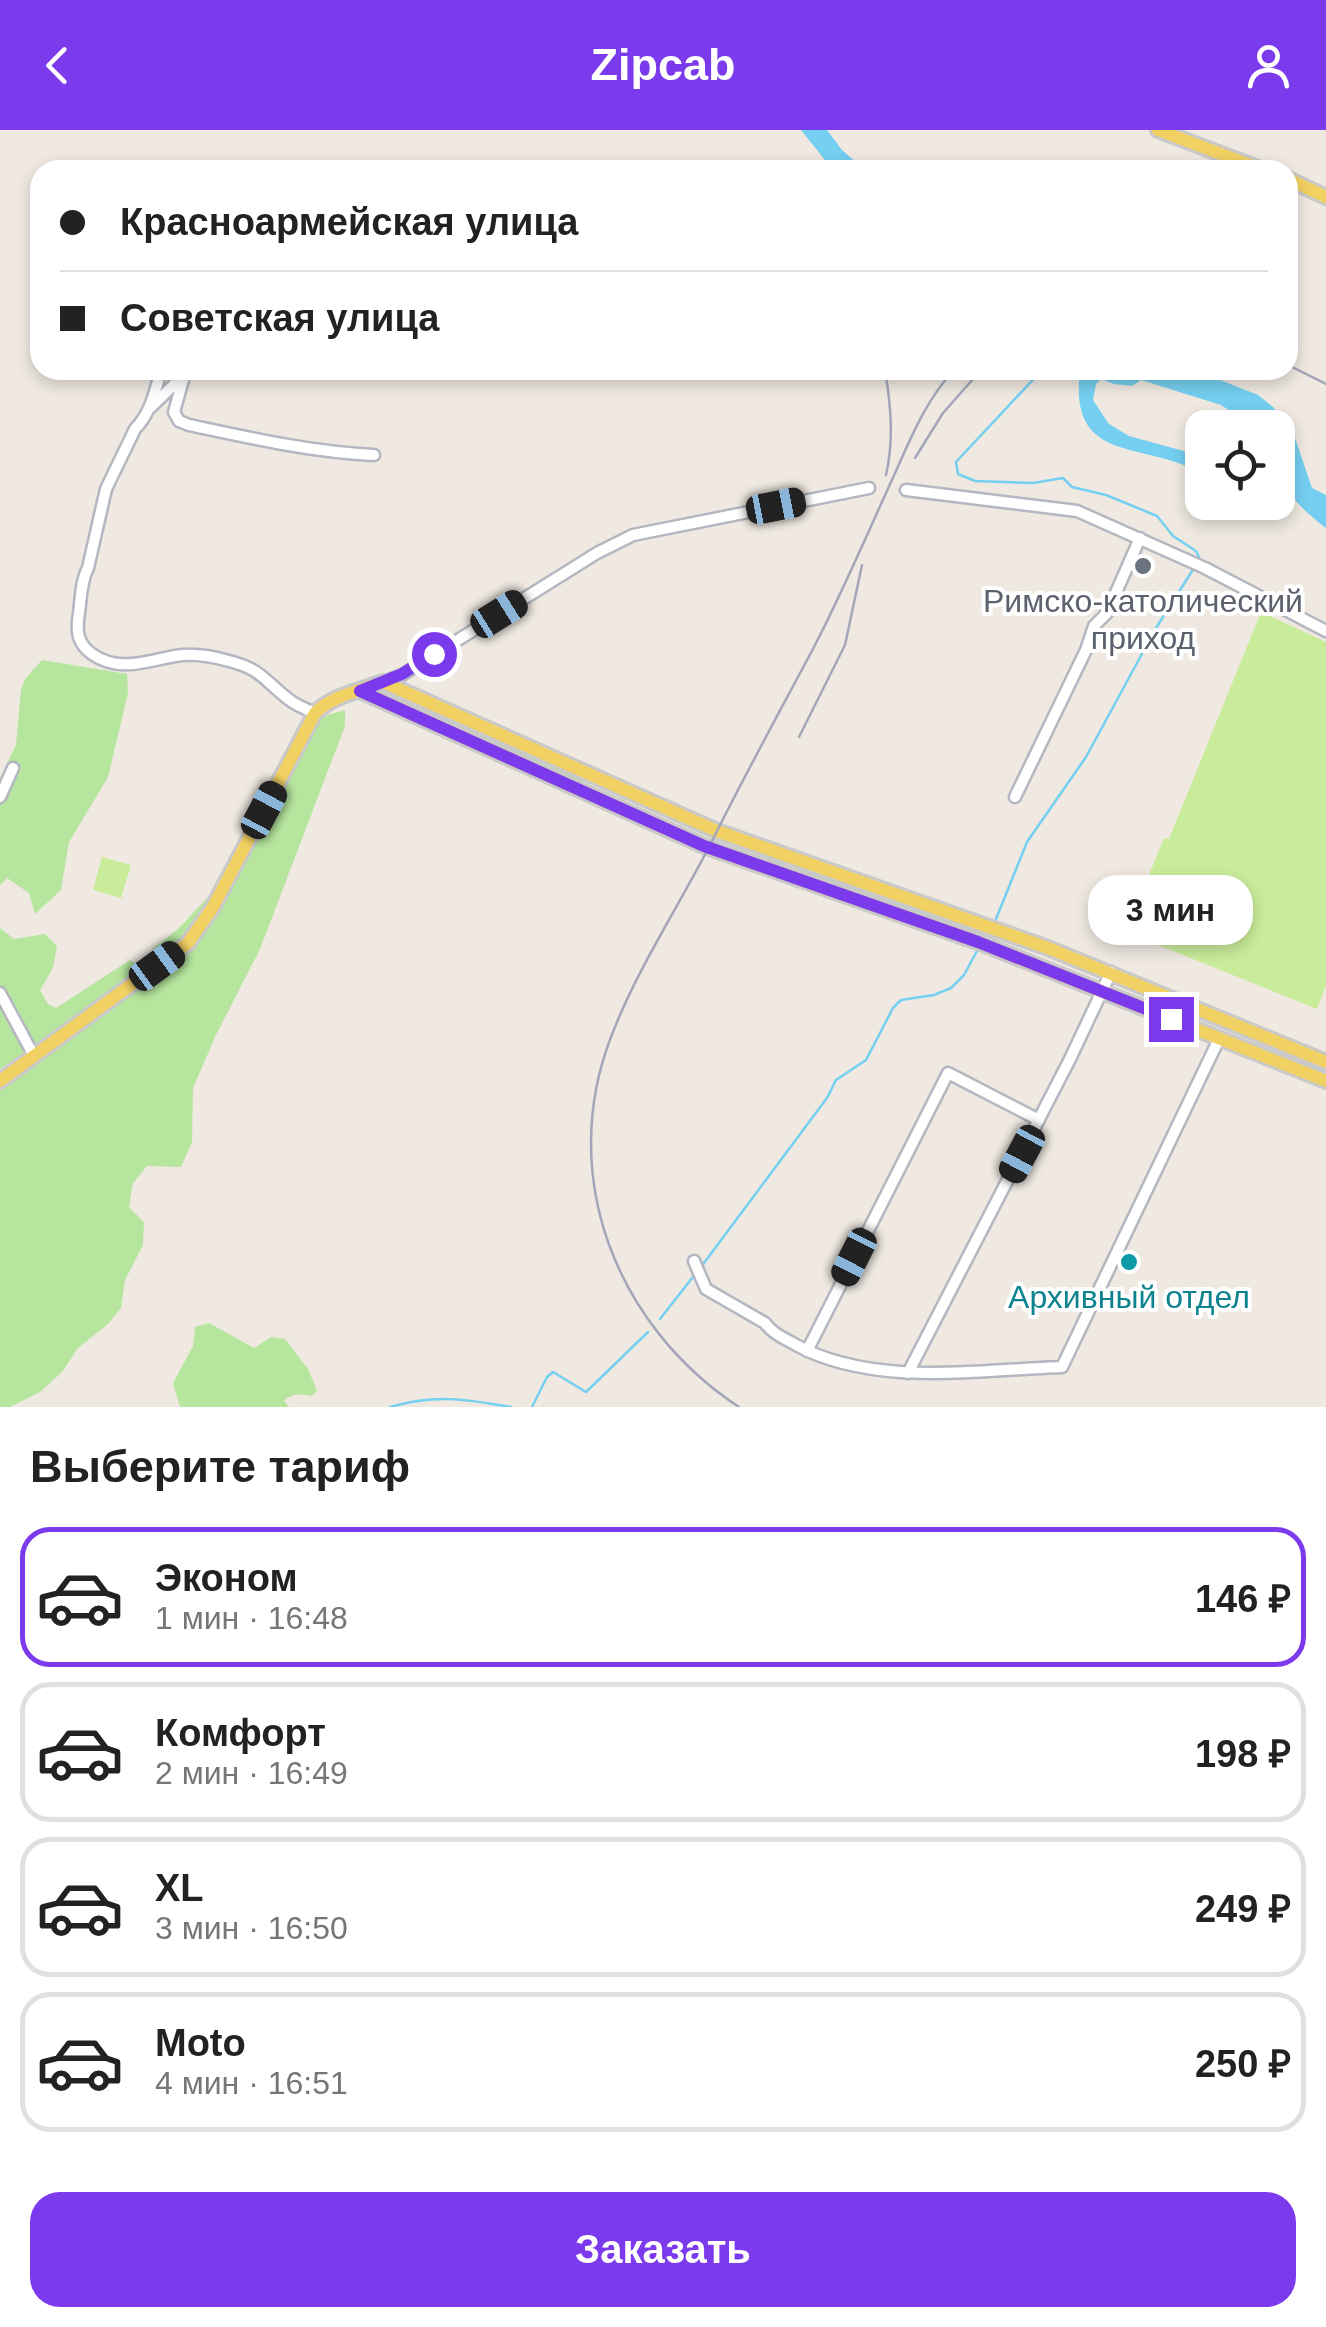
<!DOCTYPE html>
<html lang="ru">
<meta charset="utf-8">
<style>
:root{--surface:#fff;--page:#f6f6f6;--text:#222;--muted:#767676;--line:#e0e0e0;--accent:#7c3aed}
body{margin:0;font-family:Helvetica,sans-serif;background:var(--page);color:var(--text);height:100vh;display:flex;flex-direction:column;font-size:38px;white-space:nowrap}
*{box-sizing:border-box;margin:0}
p{font-size:32px;color:var(--muted)}
.icon{flex:none;width:55px;height:55px;fill:none;stroke:currentColor;stroke-width:2;stroke-linecap:round;stroke-linejoin:round}
.map{position:relative;height:1277px;overflow:hidden}
.details{display:flex;flex-direction:column;background:var(--surface);flex:1}
.details>*{flex:none}
.hud{position:absolute;left:30px;top:30px;width:1268px;height:220px;border-radius:30px;box-shadow:0 5px 15px #0003;display:grid;align-content:center;height:220px;padding:0 30px;background:var(--surface)}
.controls{position:absolute;left:1185px;top:280px;display:grid;gap:20px}
.controls a{display:grid;place-items:center;width:110px;height:110px;border-radius:20px;background:var(--surface);box-shadow:0 5px 15px #0003;font-size:50px}
.end{position:absolute;width:45px;height:45px;margin:-22px;border:12px solid #7c3aed;background:#fff;box-shadow:0 0 0 5px #fff}
.from{border-radius:50%}
.bubble{position:absolute;height:70px;border-radius:30px;background:var(--surface);box-shadow:0 5px 15px #0003;font-size:32px;font-weight:700;line-height:70px;text-align:center}
.car{position:absolute;width:30px;height:60px;margin:-30px -15px;border-radius:12px;box-shadow:0 0 8px 2px #0007;background:linear-gradient(#222 24%,#8ab4d8 0 40%,#222 0 76%,#8ab4d8 0 86%,#222 0)}
.hud b{display:flex;align-items:center;gap:35px;height:95px;font-size:38px}
.hud b+b{border-top:2px solid var(--line)}
.hud i{width:25px;height:25px;background:var(--text)}
ul{padding:0;list-style:none}
li{display:flex;align-items:center;gap:30px;height:140px;margin:0 20px 15px;padding:0 10px;border:5px solid var(--line);border-radius:30px}
li div{flex:1}
li b{display:block;font-size:38px}
li em{font-style:normal;font-weight:700}
li.active{border-color:var(--accent)}
li>.icon{width:90px;height:90px;stroke-width:1.5}
h2{padding:0 30px;font-size:45px;line-height:120px}
.primary-button{display:flex;gap:20px;margin-top:auto;padding:20px 30px}
.primary-button a{flex:1;height:115px;border-radius:30px;background:var(--accent);color:#fff;font-size:40px;font-weight:700;line-height:115px;text-align:center}
header{display:flex;justify-content:space-between;align-items:center;height:130px;padding:0 30px;background:var(--accent);color:#fff;font-size:45px;font-weight:700}
.map>svg:first-child{display:block}
.green{fill:#b6e59e}
.pitch{fill:#c9ec9a}
.water{fill:#75cff0}
.lines{fill:none;stroke-linecap:round;stroke-linejoin:round}
.stream{stroke:#75cff0;stroke-width:2.5}
.minor-casing{stroke:#b4b7c1;stroke-width:15}
.major-casing{stroke:#c9c9c9;stroke-width:18}
.minor{stroke:#fff;stroke-width:10}
.major{stroke:#f2d163;stroke-width:12}
.rail{stroke:#a3a6b8;stroke-width:2.5}
.route{stroke:#7c3aed;stroke-width:12}
.worship-dot{fill:#6b7280;stroke:#fff;stroke-width:4}
.culture-dot{fill:#0f9aa8;stroke:#fff;stroke-width:4}
.labels{text-anchor:middle;stroke-width:8;stroke-linejoin:round;paint-order:stroke}
.worship-label{font-size:32px;fill:#5b616d;stroke:#fff}
.culture-label{font-size:32px;fill:#0d838f;stroke:#fff}
</style>
<header><svg class="icon" aria-label="back" viewBox="0 0 24 24"><path d="M15 5l-7 7 7 7"/></svg>Zipcab<svg class="icon" aria-label="person" viewBox="0 0 24 24"><circle cx="12" cy="8" r="4"/><path d="M4 21q1-7 8-7t8 7"/></svg></header>
<div class="map">
<svg width="1326" height="1277" viewBox="0 0 1326 1277">
<rect width="100%" height="100%" fill="#efe9e1"/>
<!-- green -->
<path class="green" d="M42 530 127 544 128 563 108 647 69 712 61 760 35 784 29 763 7 748 0 755V648L16 615 21 560 25 549Z
M409 567 584 647 580 656 405 576Z
M345 580V596L260 819 215 907 193 958 192 1012 181 1037 147 1036 133 1053 129 1077 144 1092 143 1115 125 1150 121 1178 108 1194 78 1218 62 1242 40 1262 10 1277H0V957L44 927 159 838 153 819 179 798 225 749 304 598 321 587Z
M797 734 982 797 978 809 794 744Z
M0 798 14 809 45 804 57 816 53 838 40 860 48 874 56 878 130 830 140 837 67 894 0 939Z
M209 1193 254 1218 271 1207 285 1209 308 1239 317 1261 311 1266C301 1264 291 1263 284 1271L289 1277H180L173 1253 193 1216 195 1197Z"/>
<!-- pitch -->
<path class="pitch" d="M1261 482 1326 512V856L1317 879 1126 802 1164 708 1169 709Z
M102 727 131 735 121 768 93 760Z"/>
<!-- water -->
<path class="water" d="M801 0H827L842 20 865 40H833Z
M1080 240H1195L1258 265 1273 277 1295 308 1312 358 1326 365V398C1283 365 1278 350 1278 298L1255 297 1221 275 1141 250 1132 256 1114 254 1101 249 1096 254 1093 270 1109 294 1129 306 1202 326V344C1145 309 1068 337 1080 240Z"/>
<g class="lines">
<!-- stream -->
<path class="stream" d="M1042 240 956 332 958 344 975 351 1033 353 1063 348 1072 357 1106 365 1157 386 1173 406 1196 421 1199 427 1198 431
M996 789 1027 712 1086 627 1156 498 1194 438
M701 1137 827 968 836 950 866 930 893 878 901 870 934 865 951 858 964 845 977 821
M660 1189 696 1143
M390 1277C435 1264 465 1269 511 1277
M532 1277 547 1247 553 1242 586 1262 648 1202"/>
<!-- minor casing -->
<g class="minor-casing">
<path id="minor" d="M161 240C155 261 151 283 135 299L106 359 88 438C81 451 81 468 79 483 76 501 77 513 92 524 122 545 152 528 183 525 198 524 215 527 229 531 261 539 264 550 287 568 295 575 305 579 315 583
M150 278 186 243
M174 282 179 291 189 295C250 308 311 322 374 325
M174 282 183 250
M906 360 1077 381 1205 438 1326 501
M383 552 402 545 597 423 633 405 869 358
M0 667 13 638
M1015 667 1086 520 1094 496 1107 483 1140 408
M0 863 34 926
M694 1131 706 1159 765 1193C773 1204 784 1208 796 1215 873 1257 977 1240 1062 1237L1219 909
M807 1221 948 943 1039 990
M908 1243 1070 929 1111 842"/>
</g>
<!-- major casing -->
<g class="major-casing">
<path id="major" d="M1158 0 1263 40
M1288 49 1326 67
M360 561 704 716 978 812 1326 951
M0 951 188 813 213 777 315 583C333 565 360 561 383 552L717 701 1048 818 1326 932"/>
</g>
<!-- minor -->
<use href="#minor" class="minor"/>
<!-- major -->
<use href="#major" class="major"/>
<!-- rail -->
<path class="rail" d="M1288 235 1326 254
M885 240C891 276 894 310 886 345
M915 328 943 283 981 240
M799 607 845 515 862 435
M739 1277C617 1197 557 1047 611 907 638 836 682 772 715 705 747 641 781 579 814 517 842 463 866 407 891 352 909 313 924 272 954 240"/>
</g>
<g class="lines">
<!-- route -->
<path class="route" d="M434 524 402 544 360 561 704 716 978 812 1171 889"/>
</g>
<!-- markers -->
<circle class="worship-dot" cx="1143" cy="436" r="10"/>
<circle class="culture-dot" cx="1129" cy="1132" r="10"/>
<g class="labels">
<!-- worship labels -->
<g class="worship-label">
<text x="1143" y="482">Римско-католический<tspan x="1143" dy="37">приход</tspan></text>
</g>
<!-- culture labels -->
<g class="culture-label">
<text x="1129" y="1178">Архивный отдел</text>
</g>
</g>
</svg>
<div class="controls">
<a><svg class="icon" aria-label="locate" viewBox="0 0 24 24"><circle cx="12" cy="12" r="6"/><path d="M12 2v4M12 18v4M2 12h4M18 12h4"/></svg></a>
</div>
<i class="end from" style="left:434px;top:524px"></i>
<i class="end" style="left:1171px;top:889px"></i>
<div class="bubble" style="left:1088px;top:745px;width:165px">3 мин</div>
<i class="car" style="left:776px;top:376px;rotate:79deg"></i>
<i class="car" style="left:499px;top:484px;rotate:58deg"></i>
<i class="car" style="left:264px;top:680px;rotate:28deg"></i>
<i class="car" style="left:157px;top:836px;rotate:54deg"></i>
<i class="car" style="left:1022px;top:1024px;rotate:208deg"></i>
<i class="car" style="left:854px;top:1127px;rotate:207deg"></i>
<div class="hud">
<b><i class="from"></i>Красноармейская улица</b>
<b><i></i>Советская улица</b>
</div>
</div>
<section class="details">
<h2>Выберите тариф</h2>
<ul>
<li class="active"><svg class="icon" aria-label="car" viewBox="0 0 24 24"><path d="M5 17H2v-5l4-1 3-4h7l3 4 3 1v5h-3M9 17h6M6 11h13"/><circle cx="7" cy="17" r="2"/><circle cx="17" cy="17" r="2"/></svg><div><b>Эконом</b><p>1 мин · 16:48</p></div><em>146 ₽</em></li>
<li><svg class="icon" aria-label="car" viewBox="0 0 24 24"><path d="M5 17H2v-5l4-1 3-4h7l3 4 3 1v5h-3M9 17h6M6 11h13"/><circle cx="7" cy="17" r="2"/><circle cx="17" cy="17" r="2"/></svg><div><b>Комфорт</b><p>2 мин · 16:49</p></div><em>198 ₽</em></li>
<li><svg class="icon" aria-label="car" viewBox="0 0 24 24"><path d="M5 17H2v-5l4-1 3-4h7l3 4 3 1v5h-3M9 17h6M6 11h13"/><circle cx="7" cy="17" r="2"/><circle cx="17" cy="17" r="2"/></svg><div><b>XL</b><p>3 мин · 16:50</p></div><em>249 ₽</em></li>
<li><svg class="icon" aria-label="car" viewBox="0 0 24 24"><path d="M5 17H2v-5l4-1 3-4h7l3 4 3 1v5h-3M9 17h6M6 11h13"/><circle cx="7" cy="17" r="2"/><circle cx="17" cy="17" r="2"/></svg><div><b>Moto</b><p>4 мин · 16:51</p></div><em>250 ₽</em></li>
</ul>
<div class="primary-button"><a>Заказать</a></div>
</section>
